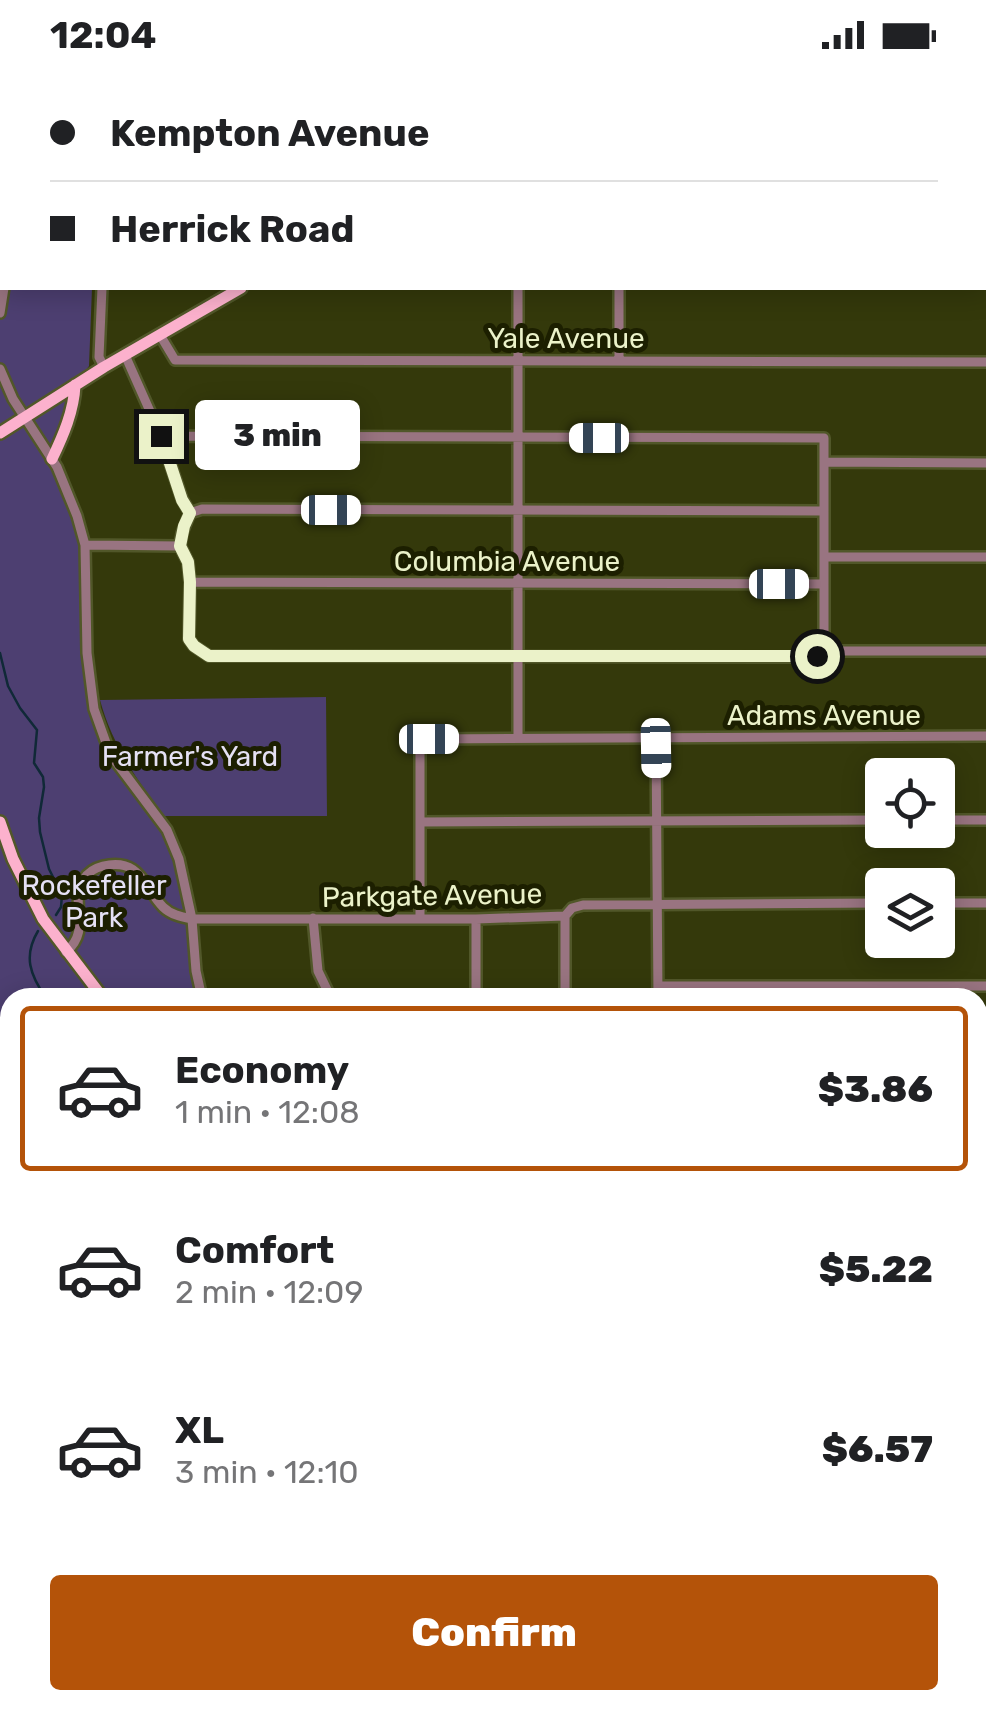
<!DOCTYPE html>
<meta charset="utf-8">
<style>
:root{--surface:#fff;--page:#f2f2f2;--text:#202124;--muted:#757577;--line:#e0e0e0;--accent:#b45309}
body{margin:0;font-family:Rubik,sans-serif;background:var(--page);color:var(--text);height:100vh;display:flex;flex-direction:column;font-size:38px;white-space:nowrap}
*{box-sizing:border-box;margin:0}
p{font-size:32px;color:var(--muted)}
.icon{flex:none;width:55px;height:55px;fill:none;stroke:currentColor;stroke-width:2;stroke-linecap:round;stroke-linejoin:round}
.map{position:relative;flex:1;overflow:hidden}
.drawer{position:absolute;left:0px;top:918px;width:988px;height:722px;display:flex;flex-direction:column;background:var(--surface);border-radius:30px 30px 0 0;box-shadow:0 5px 25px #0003}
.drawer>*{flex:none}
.hud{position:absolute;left:0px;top:0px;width:988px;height:220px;box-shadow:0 5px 25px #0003;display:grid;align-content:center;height:220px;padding:0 50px;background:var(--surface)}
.buttons{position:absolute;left:865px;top:688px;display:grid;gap:20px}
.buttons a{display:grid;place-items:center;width:90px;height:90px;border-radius:10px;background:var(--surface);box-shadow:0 5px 25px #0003;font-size:50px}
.end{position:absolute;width:45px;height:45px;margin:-22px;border:12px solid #ebf2c9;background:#111;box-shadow:0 0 0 5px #111}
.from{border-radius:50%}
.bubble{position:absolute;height:70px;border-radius:10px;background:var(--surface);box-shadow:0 5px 25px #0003;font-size:32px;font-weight:800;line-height:70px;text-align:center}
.car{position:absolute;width:30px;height:60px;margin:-30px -15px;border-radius:12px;box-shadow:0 0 8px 2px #0007;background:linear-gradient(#fff 24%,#345 0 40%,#fff 0 76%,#345 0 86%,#fff 0)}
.hud b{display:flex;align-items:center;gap:35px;height:95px;font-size:38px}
.hud b+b{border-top:2px solid var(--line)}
.hud i{width:25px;height:25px;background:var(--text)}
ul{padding:18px 0 0;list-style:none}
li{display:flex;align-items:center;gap:30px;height:165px;margin:0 20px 15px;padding:0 30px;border:5px solid transparent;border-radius:10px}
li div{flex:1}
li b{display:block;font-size:38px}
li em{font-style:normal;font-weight:800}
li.selected{border-color:var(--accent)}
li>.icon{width:90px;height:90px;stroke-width:1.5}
.primary-button{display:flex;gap:20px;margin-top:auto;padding:20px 50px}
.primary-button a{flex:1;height:115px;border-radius:10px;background:var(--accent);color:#fff;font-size:40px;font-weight:800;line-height:115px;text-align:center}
.status{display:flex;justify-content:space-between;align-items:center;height:70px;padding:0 50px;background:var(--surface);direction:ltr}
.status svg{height:28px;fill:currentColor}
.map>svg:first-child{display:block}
.green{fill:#4d3f71}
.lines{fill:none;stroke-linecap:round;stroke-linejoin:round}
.stream{stroke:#102937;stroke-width:2.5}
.minor-casing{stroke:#515729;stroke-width:14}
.major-casing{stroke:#515729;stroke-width:16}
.minor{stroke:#997481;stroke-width:9}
.major{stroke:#fcb1cd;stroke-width:11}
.route{stroke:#ebf2c9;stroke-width:12}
.labels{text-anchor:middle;stroke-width:10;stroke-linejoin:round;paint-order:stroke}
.street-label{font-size:28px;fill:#ebf2c9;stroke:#1c1f00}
.park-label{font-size:28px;fill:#e5e1f4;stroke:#1c1f00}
</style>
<div class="status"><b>12:04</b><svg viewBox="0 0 49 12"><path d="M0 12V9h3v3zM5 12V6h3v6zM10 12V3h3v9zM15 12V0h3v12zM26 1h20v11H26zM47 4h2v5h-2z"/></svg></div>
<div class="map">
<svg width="986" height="1639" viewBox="0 0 986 1639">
<rect width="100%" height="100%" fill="#34390b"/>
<!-- green -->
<path class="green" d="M0 0H97V2H2V218H92L89 296 75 315 52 389 77 446 86 495 88 605 103 669 147 731 179 789 203 927 10 928V976L0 959Z
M326 627 327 746H163C137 709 112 675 100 630Z
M521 1630H838L853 1639H532Z"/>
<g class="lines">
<!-- stream -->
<path class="stream" d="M0 583 8 616 20 638 37 660 34 693 43 707 44 717 39 748 40 762 49 799 62 825 61 837 56 845
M38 861C23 886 30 905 46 928
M634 1630 643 1639"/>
<!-- minor casing -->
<g class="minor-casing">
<path id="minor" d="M222 0 223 2
M308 0 309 2
M393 0 394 2
M479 0 480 2
M578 0 579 2
M668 0 670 2
M752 0 753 2
M880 0V2
M98 2V0
M971 2V0
M985 192H986
M102 218 99 287 104 297
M619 218V291
M0 243 4 218
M160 265 175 290 986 292
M125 285 161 366 182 429 190 443
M0 299 13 329 57 397 77 446 85 475 87 583 94 639 110 684 167 760 179 789 192 849 196 901 202 928
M161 366 824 368V581
M824 392 986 393
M190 443 182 463 180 476 188 492 190 512 189 569 194 576 209 586 811 587 824 581H986
M190 443 202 439 824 441
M85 475 180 476
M825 487H986
M190 512 824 514
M518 668V218
M656 669 658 928
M938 750H986
M420 752 882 750
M938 833H986
M565 846V928
M313 848 318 901 331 928
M420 848V679L423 672 429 669 986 666
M476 849V928
M66 882C93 859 68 834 84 809 88 802 95 798 103 796 141 787 144 818 163 837 171 845 182 847 192 849H476L565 846 572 838 583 835 882 833
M658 916H986
M0 976 10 992
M978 999H986
M978 1067H986
M0 1132 10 1148
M978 1154H986
M0 1204H10
M978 1243H986
M0 1260H10
M978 1324H986
M978 1404H986
M0 1412H10
M978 1450 986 1449
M27 1630V1639
M148 1630V1639
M243 1630V1639
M327 1630 329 1639
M447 1630 459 1639
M683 1630 684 1639
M79 1639V1630
M924 1639 929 1630"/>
</g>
<!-- major casing -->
<g class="major-casing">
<path id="major" d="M595 2 599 0
M0 363 104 297 241 218
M52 389C63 366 74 341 75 315
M0 752 13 789 43 849 103 928
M978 1619 986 1618
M611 1630 619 1639
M823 1639 887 1631 898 1633 903 1630"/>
</g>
<!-- minor -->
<use href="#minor" class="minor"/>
<!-- major -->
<use href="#major" class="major"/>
</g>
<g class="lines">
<!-- route -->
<path class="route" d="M161 366 182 430 190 443 184 456 180 476 188 492 190 512 189 569 194 576 209 586H817"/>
</g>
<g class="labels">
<!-- street labels -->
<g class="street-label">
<text x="566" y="278">Yale Avenue</text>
<text x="507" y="501">Columbia Avenue</text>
<text x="824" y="655">Adams Avenue</text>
<text transform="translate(432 825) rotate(-1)" y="10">Parkgate Avenue</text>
</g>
<!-- park labels -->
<g class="park-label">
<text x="190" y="696">Farmer's Yard</text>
<text x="94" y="825">Rockefeller<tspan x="94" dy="32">Park</tspan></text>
</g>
</g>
</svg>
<div class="buttons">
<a><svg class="icon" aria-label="locate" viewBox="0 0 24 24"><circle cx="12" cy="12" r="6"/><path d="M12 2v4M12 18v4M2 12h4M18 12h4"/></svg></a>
<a><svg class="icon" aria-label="layers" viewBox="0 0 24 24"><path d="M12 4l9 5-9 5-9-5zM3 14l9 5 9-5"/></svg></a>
</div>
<i class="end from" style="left:817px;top:586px"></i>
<i class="end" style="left:161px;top:366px"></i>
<div class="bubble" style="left:195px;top:330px;width:165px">3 min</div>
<i class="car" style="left:599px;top:368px;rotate:270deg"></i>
<i class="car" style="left:331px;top:440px;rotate:90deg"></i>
<i class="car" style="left:779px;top:514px;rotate:90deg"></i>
<i class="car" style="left:429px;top:669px;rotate:90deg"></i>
<i class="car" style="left:656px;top:678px;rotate:179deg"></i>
<div class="hud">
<b><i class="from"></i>Kempton Avenue</b>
<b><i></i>Herrick Road</b>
</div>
<section class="drawer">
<ul>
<li class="selected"><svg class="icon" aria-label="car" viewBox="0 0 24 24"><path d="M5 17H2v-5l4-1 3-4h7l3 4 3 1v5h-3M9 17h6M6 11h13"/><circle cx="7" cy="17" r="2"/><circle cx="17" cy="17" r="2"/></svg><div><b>Economy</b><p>1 min · 12:08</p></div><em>$3.86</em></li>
<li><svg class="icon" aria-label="car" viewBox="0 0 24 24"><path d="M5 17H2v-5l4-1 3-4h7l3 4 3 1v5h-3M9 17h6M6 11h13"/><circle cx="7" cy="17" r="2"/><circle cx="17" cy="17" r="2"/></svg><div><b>Comfort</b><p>2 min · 12:09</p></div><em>$5.22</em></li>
<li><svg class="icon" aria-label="car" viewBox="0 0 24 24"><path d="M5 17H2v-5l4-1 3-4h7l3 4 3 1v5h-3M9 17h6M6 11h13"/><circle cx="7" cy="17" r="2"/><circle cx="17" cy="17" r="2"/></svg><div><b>XL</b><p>3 min · 12:10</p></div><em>$6.57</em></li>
</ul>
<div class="primary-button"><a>Confirm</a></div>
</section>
</div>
